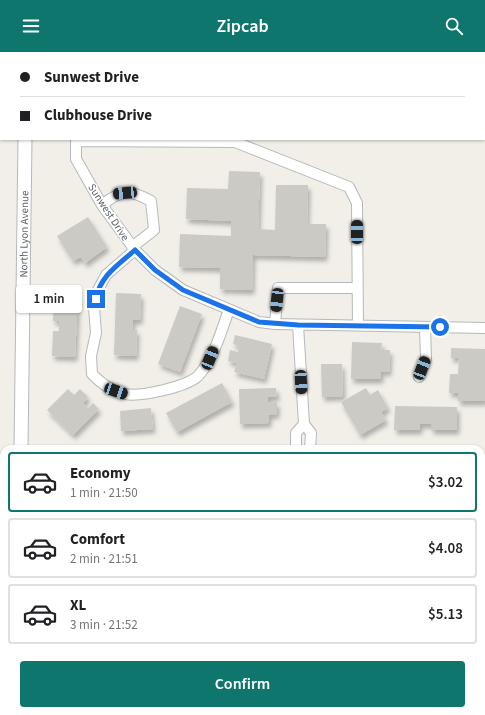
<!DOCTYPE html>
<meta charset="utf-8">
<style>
:root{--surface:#fff;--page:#f6f6f6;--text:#202124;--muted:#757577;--line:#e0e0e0;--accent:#0f766e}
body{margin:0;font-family:"Source Sans 3",sans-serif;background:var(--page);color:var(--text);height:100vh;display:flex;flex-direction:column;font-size:15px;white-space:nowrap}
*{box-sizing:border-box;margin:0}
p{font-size:13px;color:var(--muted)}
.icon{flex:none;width:22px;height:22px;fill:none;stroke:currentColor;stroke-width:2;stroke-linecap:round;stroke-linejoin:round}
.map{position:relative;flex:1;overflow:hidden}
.details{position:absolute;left:0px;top:393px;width:485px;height:270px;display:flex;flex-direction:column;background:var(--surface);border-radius:12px 12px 0 0;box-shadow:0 1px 3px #0004}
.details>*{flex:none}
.guide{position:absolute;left:0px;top:0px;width:485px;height:88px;box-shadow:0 1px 3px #0004;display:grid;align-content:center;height:88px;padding:0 20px;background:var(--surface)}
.end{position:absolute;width:18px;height:18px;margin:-9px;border:5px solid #1a73e8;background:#fff;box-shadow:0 0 0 2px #fff}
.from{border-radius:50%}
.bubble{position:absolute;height:28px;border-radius:4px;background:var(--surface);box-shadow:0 1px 3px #0004;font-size:13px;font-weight:600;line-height:28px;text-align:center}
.car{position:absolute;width:12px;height:24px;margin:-12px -6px;border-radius:5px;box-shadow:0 0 3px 1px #0007;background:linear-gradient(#222 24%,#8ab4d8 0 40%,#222 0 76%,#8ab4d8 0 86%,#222 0)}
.guide b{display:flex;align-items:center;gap:14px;height:38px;font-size:15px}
.guide b+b{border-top:1px solid var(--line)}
.guide i{width:10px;height:10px;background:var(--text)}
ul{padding:7px 0 0;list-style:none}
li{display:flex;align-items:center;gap:12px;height:60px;margin:0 8px 6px;padding:0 12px;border:2px solid var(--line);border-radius:4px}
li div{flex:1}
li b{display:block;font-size:15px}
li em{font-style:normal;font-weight:600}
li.selected{border-color:var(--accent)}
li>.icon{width:36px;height:36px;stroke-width:1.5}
.button{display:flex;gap:8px;margin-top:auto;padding:8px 20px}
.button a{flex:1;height:46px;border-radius:4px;background:var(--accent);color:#fff;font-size:16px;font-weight:600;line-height:46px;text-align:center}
header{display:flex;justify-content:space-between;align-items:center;height:52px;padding:0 20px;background:var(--accent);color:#fff;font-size:18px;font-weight:600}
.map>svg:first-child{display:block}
.building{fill:#cccac5;filter:url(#shadow)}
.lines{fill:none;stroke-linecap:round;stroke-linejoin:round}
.service-casing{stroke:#b5b8bc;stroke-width:7}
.minor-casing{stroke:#b5b8bc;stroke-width:12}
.tertiary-casing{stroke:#b5b8bc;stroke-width:15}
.service{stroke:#fff;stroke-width:5}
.minor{stroke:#fff;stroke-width:10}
.tertiary{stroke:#fff;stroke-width:13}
.route{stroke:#1a73e8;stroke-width:5}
.labels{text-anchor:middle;stroke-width:3;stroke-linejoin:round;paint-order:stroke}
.street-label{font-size:11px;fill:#5f6368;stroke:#fff}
</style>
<header><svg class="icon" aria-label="menu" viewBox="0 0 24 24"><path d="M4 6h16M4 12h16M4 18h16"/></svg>Zipcab<svg class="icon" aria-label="search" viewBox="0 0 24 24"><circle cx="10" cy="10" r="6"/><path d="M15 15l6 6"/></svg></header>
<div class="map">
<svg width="485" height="663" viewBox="0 0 485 663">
<defs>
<filter id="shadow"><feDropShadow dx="2.5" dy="4.5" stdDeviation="2" flood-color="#0004"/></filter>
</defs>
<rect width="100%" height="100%" fill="#f1efe8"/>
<!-- building -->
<path class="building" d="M229 119 260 120 258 177 275 178 276 133H308L307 172H326L325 205 253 203 252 238 220 237V216L179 215 180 182 231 184V169L186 167 187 136 228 137Z
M88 165 107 195 85 211 81 205 73 209 57 184Z
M116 241 141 242 140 268H133L132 278H137L136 304 114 303Z
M54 243H78L75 305 52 304 53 279H59V269H53Z
M180 254 202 262 180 320 158 312Z
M235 283 272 292 264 327 234 320 237 311 228 309 230 298 238 300 239 294 233 292Z
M352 290 382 291 381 298H390L389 320 381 319V327H351Z
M451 296 485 297V349H458V341H449L450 322H458L459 306H451Z
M321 312H342L343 344 322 345Z
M222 331 232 350 177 380 166 361Z
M276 336 277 345H268V350H277V362L269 363V371L240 372 239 337Z
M366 336 370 343 378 338 388 356 381 360 386 368 360 383 341 350Z
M68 337 74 343 80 337 88 345 83 351 88 356 93 351 99 357 73 383 47 358Z
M395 354 457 355V378H431V372H420V378H394Z
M151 356 153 377 121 379 120 359Z
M481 516H485V567H481Z
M167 659H180V663H167Z"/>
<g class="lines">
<!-- service casing -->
<g class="service-casing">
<path id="service" d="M0 14H1"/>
</g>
<!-- minor casing -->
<g class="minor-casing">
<path id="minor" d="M76 1V0
M76 87V107L102 153 135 198 155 218 183 238 259 270 275 272 485 276
M76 89 235 90 349 135 357 151 358 274
M102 153C122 137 129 137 151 149L154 178 132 195
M135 198 106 223 98 238 94 256 96 281 91 304 92 322C102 332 111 339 125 342 141 345 186 335 198 324 214 307 221 279 229 258
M275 272 278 236H357
M298 273 304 372 311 381 310 397
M419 325 426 307 425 275
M296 397V381L304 372"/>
</g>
<!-- tertiary casing -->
<g class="tertiary-casing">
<g id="tertiary">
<path d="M26 1V0"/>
<path id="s1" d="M21 397 25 87"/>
<path d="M481 410H485"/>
<path d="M0 411 4 410"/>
<path d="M17 663V659"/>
</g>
</g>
<!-- service -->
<use href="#service" class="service"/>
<!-- minor -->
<use href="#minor" class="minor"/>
<!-- tertiary -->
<use href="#tertiary" class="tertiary"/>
</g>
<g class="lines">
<!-- route -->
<path class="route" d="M96 247C100 224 118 213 135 198L155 218 183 238 259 270 298 273 440 275"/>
</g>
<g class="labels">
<!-- street labels -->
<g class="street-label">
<text transform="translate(109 160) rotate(57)" y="4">Sunwest Drive</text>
<text dy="4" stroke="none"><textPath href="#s1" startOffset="215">North Lyon Avenue</textPath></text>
</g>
</g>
</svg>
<i class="end from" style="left:440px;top:275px"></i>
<i class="end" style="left:96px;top:247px"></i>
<div class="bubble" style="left:16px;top:233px;width:66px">1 min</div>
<i class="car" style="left:125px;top:141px;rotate:265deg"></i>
<i class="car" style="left:357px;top:180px;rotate:0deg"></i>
<i class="car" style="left:277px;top:248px;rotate:186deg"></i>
<i class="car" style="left:210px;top:306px;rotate:22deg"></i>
<i class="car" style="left:422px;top:316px;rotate:21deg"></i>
<i class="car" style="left:301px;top:330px;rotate:177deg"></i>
<i class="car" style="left:116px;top:339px;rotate:109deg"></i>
<div class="guide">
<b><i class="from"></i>Sunwest Drive</b>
<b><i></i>Clubhouse Drive</b>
</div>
<section class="details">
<ul>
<li class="selected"><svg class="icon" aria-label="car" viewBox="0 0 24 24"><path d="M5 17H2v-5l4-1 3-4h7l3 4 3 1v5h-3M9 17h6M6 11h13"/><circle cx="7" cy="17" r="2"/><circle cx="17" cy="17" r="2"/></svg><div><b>Economy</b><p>1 min · 21:50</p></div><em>$3.02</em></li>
<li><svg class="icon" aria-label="car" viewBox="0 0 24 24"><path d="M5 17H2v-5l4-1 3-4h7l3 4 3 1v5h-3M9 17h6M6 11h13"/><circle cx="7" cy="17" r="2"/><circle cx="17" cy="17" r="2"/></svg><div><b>Comfort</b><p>2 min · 21:51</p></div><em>$4.08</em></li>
<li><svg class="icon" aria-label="car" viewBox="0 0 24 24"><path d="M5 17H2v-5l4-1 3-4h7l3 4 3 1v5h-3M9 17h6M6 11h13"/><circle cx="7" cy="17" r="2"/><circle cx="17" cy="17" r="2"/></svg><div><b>XL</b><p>3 min · 21:52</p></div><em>$5.13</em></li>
</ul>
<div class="button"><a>Confirm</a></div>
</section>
</div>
